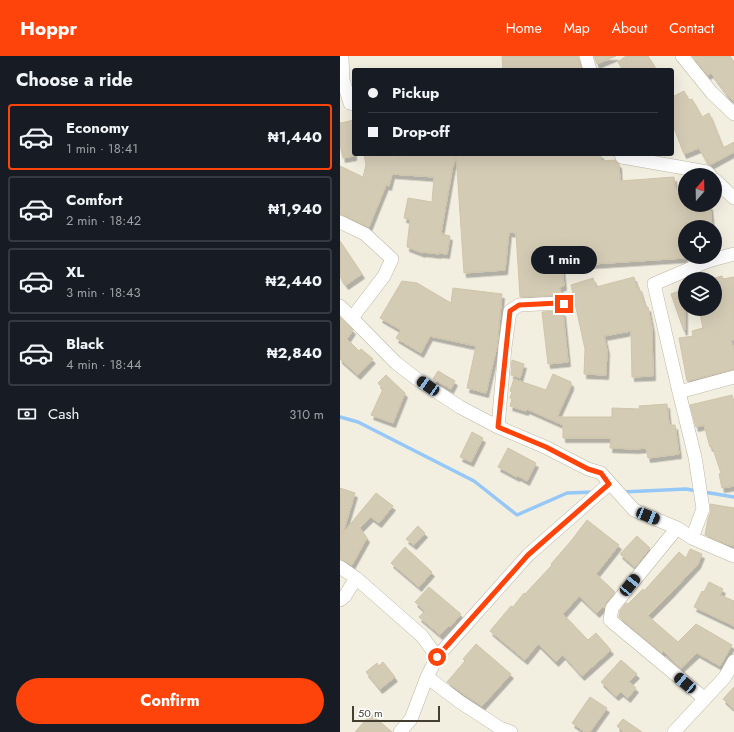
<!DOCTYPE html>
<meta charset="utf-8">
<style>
:root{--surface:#171b24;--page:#242831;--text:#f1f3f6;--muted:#9ea1a6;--line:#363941;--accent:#ff440b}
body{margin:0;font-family:Jost,sans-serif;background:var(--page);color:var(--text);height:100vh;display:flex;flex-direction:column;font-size:15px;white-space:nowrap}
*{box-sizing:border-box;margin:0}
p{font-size:13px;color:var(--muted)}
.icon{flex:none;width:22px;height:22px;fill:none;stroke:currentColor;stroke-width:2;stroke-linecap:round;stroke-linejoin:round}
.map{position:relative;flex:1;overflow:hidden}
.details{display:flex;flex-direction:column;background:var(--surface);width:340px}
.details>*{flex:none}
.hud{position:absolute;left:12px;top:12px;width:322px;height:88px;border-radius:4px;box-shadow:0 4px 16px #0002;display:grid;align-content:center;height:88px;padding:0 16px;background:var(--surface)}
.needle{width:26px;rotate:20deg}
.buttons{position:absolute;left:338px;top:112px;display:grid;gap:8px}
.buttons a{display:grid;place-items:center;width:44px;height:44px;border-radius:50%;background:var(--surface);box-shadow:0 4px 16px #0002;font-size:20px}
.scale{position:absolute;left:12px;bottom:10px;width:88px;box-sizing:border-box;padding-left:4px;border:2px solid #443e31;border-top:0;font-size:11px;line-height:14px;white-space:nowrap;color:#443e31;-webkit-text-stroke:3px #fff;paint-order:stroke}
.end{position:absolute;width:18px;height:18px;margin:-9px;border:5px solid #ff440b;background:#fff;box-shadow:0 0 0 2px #fff}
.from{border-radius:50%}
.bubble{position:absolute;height:28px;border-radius:14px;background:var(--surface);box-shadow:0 4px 16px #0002;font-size:13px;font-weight:700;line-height:28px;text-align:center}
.car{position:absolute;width:12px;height:24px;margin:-12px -6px;border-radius:5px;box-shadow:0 0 3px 1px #0007;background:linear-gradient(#222 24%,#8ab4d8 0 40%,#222 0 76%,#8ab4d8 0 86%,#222 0)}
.hud b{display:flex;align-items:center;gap:14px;height:38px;font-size:15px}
.hud b+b{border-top:1px solid var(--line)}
.hud i{width:10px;height:10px;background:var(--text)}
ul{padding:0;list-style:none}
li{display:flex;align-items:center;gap:12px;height:66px;margin:0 8px 6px;padding:0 8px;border:2px solid var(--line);border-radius:4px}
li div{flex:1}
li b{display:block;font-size:15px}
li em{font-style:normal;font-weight:700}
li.selected{border-color:var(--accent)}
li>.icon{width:36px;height:36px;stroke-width:1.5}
h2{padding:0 16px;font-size:18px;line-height:48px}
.pay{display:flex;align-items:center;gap:10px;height:44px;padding:0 16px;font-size:15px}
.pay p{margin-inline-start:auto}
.button{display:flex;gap:8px;margin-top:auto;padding:8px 16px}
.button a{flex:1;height:46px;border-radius:24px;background:var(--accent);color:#fff;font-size:16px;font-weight:700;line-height:46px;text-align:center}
header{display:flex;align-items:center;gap:24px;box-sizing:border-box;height:56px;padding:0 20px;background:var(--accent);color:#fff}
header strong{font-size:19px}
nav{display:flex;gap:22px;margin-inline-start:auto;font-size:14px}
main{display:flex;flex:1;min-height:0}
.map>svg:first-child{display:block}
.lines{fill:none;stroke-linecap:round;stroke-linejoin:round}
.stream{stroke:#95c7f7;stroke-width:3.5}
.building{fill:#d4cbb5;stroke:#d0c4a8;filter:url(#shadow)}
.street-casing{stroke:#beb7a3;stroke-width:14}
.street{stroke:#fff;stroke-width:13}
.route{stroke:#ff440b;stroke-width:5}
</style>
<header>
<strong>Hoppr</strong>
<nav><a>Home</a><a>Map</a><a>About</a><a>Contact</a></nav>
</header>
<main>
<section class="details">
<h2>Choose a ride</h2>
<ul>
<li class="selected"><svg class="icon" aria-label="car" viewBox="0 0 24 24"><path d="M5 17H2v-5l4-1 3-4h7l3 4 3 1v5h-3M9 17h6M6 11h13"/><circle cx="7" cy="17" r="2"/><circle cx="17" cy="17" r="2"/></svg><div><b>Economy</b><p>1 min · 18:41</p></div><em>₦1,440</em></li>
<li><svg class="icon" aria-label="car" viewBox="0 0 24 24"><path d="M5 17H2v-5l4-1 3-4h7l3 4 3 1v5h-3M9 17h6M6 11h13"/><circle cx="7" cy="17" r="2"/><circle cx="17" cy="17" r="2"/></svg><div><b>Comfort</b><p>2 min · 18:42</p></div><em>₦1,940</em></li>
<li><svg class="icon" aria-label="car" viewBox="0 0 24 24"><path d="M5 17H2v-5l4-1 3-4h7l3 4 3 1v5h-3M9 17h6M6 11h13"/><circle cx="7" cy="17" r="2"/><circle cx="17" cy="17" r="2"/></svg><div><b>XL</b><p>3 min · 18:43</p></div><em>₦2,440</em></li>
<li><svg class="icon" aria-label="car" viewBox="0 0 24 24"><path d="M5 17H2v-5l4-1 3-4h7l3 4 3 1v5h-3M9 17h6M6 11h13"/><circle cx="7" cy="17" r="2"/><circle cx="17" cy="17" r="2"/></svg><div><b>Black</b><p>4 min · 18:44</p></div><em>₦2,840</em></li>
</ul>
<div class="pay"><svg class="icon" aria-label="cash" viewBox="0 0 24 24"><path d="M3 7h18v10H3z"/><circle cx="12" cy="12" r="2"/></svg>Cash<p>310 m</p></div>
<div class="button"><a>Confirm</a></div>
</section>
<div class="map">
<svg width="394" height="676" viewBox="0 0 394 676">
<defs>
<filter id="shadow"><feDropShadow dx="2.5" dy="4.5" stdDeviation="0" flood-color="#0004"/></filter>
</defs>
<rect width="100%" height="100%" fill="#f2efe1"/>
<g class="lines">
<!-- stream -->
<path class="stream" d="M0 361 18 366 134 425 177 459 227 437 254 436
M282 436 346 433 358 435
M364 436 394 441"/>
</g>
<!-- building -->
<path class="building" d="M162 0H238L242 14H163Z
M254 0H276L257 8Z
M286 0H308L315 11 310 14H283L278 6Z
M352 0H390L394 6V45L388 40 371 17 368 19Z
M344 35 349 44 352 43 362 61 369 57 383 92 394 86V96L370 109 368 108 359 92 344 98 332 67V41Z
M14 64V100L3 102 0 89V67Z
M24 98H46V99L62 100V98H116L114 109H113L101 177H103L102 178 110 180 107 198 99 197V198L83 196V197L67 191 70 163 64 162 68 142 92 146 94 121 52 118 49 130 46 129 29 171 3 159 0 158V110L23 121 26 109Z
M116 98H261V105L275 104 279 108 280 125 334 121 335 133H345V149H370L372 171H347L345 166V202L222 210 224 230 220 231 221 239 180 241 176 177 169 176 165 214 124 217Z
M0 185 22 218 6 229 0 221Z
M382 220 383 223 394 221V284L391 285 394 293V313L347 325 339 282 353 280 352 275 363 272 359 253H375V222Z
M294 221 297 232 299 231 305 251H308L312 272 313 320 292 321 291 275 264 280 267 294 266 319 244 318 245 293 231 229 253 222 256 231Z
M62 225 77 227 111 247 113 232 162 238 157 290 146 337 127 332 136 290 90 280 81 297 56 282 61 274 40 262Z
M345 233V274L344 275 331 238Z
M218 255 223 256 228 306 208 308 202 256Z
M0 261 13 274 7 283 19 295 21 293 33 303 18 319 0 303Z
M172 304 184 308 180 322 171 319Z
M98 315 115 325 111 333 93 323Z
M213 318 231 326V330L217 361H272V352L300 353 299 350 327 348 329 369H335L339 398 308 402 306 392 296 393 270 392 271 382H223V369L187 353 186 355 170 350 172 343 170 342 172 336 170 335 174 323 206 334Z
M46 319 65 337 53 367 31 359 43 333 38 327Z
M392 339 394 346V430L382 432 379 418 381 417 372 390 370 391 364 369 356 371 350 349Z
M132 376 143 382 131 406 120 401Z
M168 392 196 407 187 425 178 420 177 421 158 411Z
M0 432 15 437 3 477 36 437 53 450 39 467 31 461 20 472 27 482 12 509 0 503V482L1 480H0Z
M370 448 394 452V490L384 487 365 479 368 463 371 455Z
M247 464 279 489 256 518 275 536 266 547 264 552 263 551 257 557 239 540 223 558 248 584 256 577 271 594 242 620 223 599 216 606 198 588 185 604 150 575 171 550 173 551 184 537 185 538 212 509 211 508 231 485Z
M78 470 85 477 74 489 66 483Z
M297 480 310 492 295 511 280 498Z
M65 491 92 516 79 531 51 507Z
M350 493 362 498 358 508 329 539 308 560 338 586 356 568 392 589 380 610 357 597 341 612 323 595 322 597 279 561 280 555 286 547 288 548 303 533 304 535 339 496 346 502Z
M369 526 383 533 380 539 394 545V570L354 551 362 535 364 536Z
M89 531 121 558 110 571 109 570 100 579 79 561 85 555 75 546Z
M136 588 171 618 142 650 125 639 107 626 125 605 123 603Z
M281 604 297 618 289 626 296 632 288 642 281 636 276 640 261 626Z
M43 606 55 621 40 633 26 616 37 607 39 610Z
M394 631V653L383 643Z
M250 641 267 652 250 676H245L232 667Z
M31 658 52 676H15Z
M283 663 302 676H283L277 670Z"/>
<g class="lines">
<!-- street casing -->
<g class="street-casing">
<path id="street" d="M246 0 250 14
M342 0 372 37 394 58
M2 2 3 24 10 47 14 48
M281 98 282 101 367 116 370 119
M375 124 394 142
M0 166 25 178 52 203 44 220 12 262
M0 250 56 307 77 323 120 351 158 371 205 391 248 413 261 417 294 454 337 472 352 482 394 500
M339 336 394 321
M158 371 165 291 170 255 179 249 219 247 224 248
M337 472 272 552 270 564 365 643
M352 482 363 453 355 401 339 336 314 228 368 205 394 198
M0 511 16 522 82 580 97 601 87 621 71 663 60 676
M0 544 5 540 16 522
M97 601 188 499 269 428
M87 621 120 646 160 672 171 676
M334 676 385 621 394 605"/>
</g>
<!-- street -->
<use href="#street" class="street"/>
</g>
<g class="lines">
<!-- route -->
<path class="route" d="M97 601 188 499 269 428 261 417 248 413 206 391 158 371 170 255 179 249 219 247 224 248"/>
</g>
</svg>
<div class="buttons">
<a><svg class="needle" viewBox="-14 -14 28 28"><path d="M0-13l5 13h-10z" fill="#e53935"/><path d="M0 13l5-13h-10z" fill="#9ea1a6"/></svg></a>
<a><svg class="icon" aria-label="locate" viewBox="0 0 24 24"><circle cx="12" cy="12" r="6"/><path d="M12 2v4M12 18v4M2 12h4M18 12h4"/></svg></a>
<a><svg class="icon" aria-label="layers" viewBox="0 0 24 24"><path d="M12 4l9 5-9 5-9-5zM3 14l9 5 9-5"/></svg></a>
</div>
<div class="scale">50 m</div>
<i class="end from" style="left:97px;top:601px"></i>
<i class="end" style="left:224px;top:248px"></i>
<div class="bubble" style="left:191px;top:190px;width:66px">1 min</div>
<i class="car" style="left:88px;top:330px;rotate:304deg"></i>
<i class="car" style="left:308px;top:460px;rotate:112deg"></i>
<i class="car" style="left:290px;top:529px;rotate:39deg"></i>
<i class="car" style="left:345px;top:627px;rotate:310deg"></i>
<div class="hud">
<b><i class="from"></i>Pickup</b>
<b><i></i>Drop-off</b>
</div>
</div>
</main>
